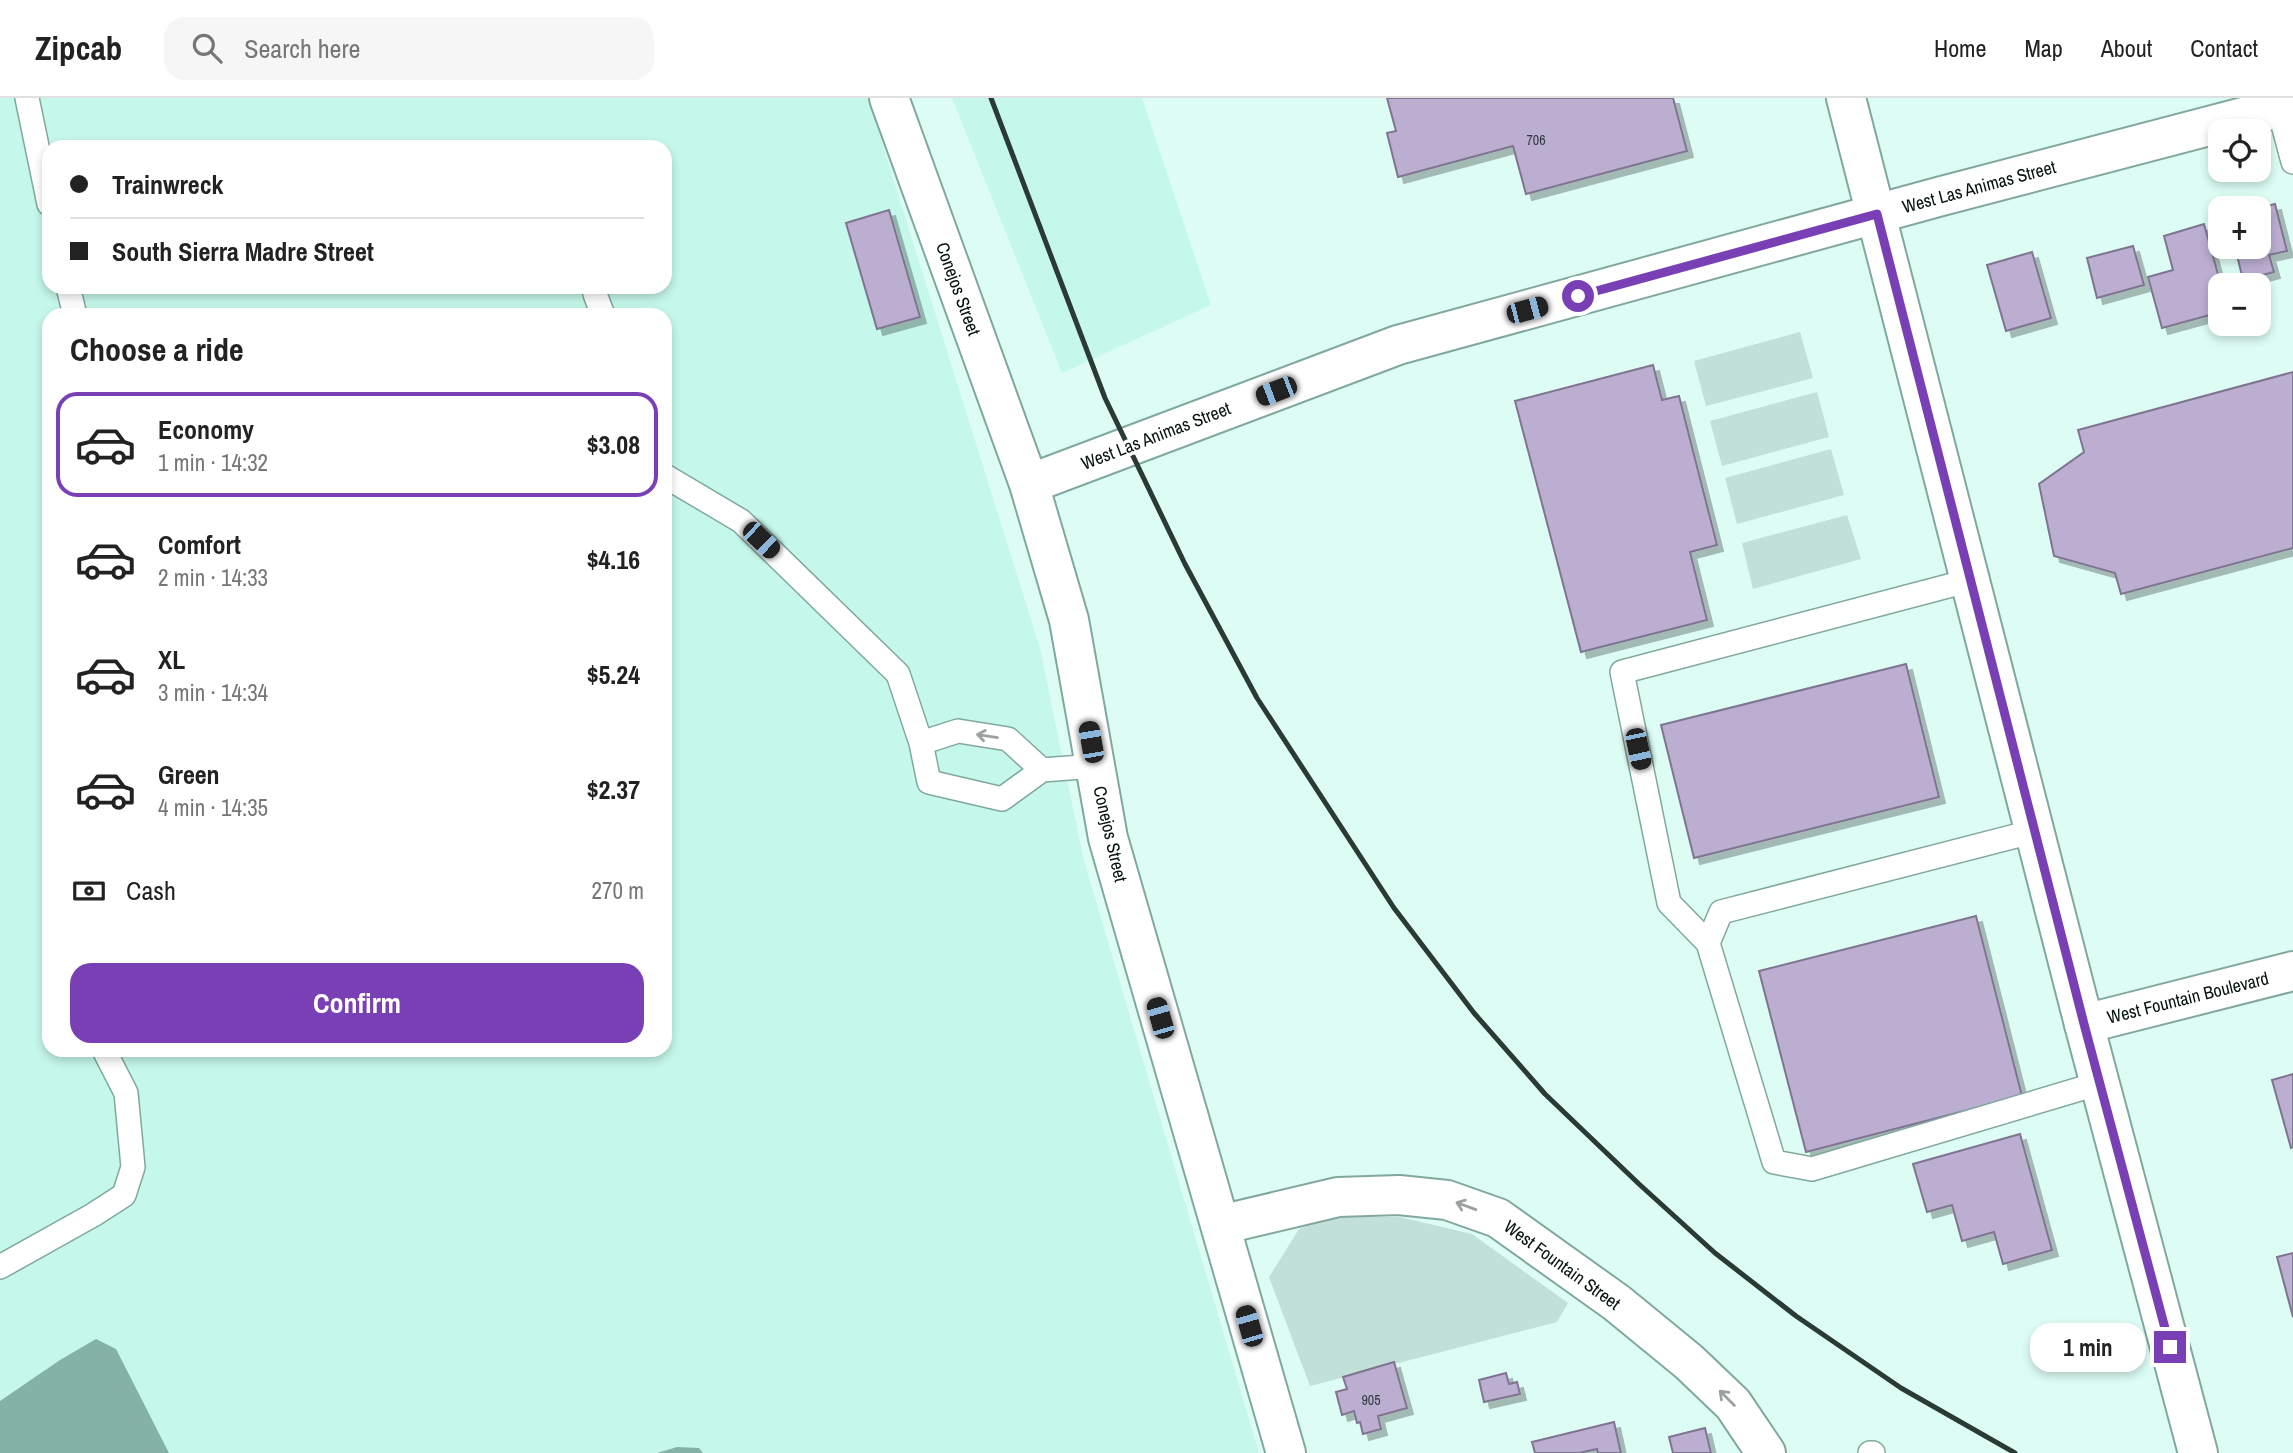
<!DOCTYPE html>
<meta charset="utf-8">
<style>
:root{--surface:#fff;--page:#f6f6f6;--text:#222;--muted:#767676;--line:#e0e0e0;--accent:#7940b6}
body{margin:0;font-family:"Archivo Narrow",sans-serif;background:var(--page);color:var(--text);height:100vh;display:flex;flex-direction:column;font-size:26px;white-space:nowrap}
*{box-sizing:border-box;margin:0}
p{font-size:23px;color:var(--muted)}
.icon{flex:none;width:38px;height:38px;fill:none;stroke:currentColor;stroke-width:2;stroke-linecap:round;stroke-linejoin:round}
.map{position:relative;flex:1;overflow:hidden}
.side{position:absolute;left:42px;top:210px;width:630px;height:749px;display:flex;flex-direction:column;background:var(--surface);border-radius:21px;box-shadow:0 4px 10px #0003}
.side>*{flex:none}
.hud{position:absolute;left:42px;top:42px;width:630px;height:154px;border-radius:21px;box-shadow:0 4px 10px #0003;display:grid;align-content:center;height:154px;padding:0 28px;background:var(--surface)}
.buttons{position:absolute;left:2208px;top:21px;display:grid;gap:14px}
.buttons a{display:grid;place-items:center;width:63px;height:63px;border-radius:14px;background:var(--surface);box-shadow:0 4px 10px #0003;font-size:35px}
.end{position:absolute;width:32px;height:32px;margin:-16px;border:9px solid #7940b6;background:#fff;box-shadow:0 0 0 4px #fff}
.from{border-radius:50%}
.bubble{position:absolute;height:49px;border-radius:21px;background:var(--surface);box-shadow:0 4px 10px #0003;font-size:23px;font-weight:700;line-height:49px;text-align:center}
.car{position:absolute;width:21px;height:42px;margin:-21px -10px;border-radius:9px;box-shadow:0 0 5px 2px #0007;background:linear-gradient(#222 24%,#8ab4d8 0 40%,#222 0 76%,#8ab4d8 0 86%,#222 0)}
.hud b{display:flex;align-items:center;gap:24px;height:66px;font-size:26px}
.hud b+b{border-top:2px solid var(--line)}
.hud i{width:18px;height:18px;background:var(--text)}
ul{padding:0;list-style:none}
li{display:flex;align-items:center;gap:21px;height:105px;margin:0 14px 10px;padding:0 14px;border:4px solid transparent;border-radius:21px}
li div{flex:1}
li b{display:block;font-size:26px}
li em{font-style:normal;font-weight:700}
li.current{border-color:var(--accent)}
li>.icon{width:63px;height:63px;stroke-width:1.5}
h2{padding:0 28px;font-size:32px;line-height:84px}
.pay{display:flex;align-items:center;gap:18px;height:77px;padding:0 28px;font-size:26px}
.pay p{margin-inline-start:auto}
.button{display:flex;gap:14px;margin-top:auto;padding:14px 28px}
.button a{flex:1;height:80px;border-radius:21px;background:var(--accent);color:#fff;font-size:28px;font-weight:700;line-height:80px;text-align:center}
header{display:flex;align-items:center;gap:42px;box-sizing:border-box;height:98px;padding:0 35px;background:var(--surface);border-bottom:2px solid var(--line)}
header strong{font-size:33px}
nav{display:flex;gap:38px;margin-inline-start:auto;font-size:24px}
.search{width:490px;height:63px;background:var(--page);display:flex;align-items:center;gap:18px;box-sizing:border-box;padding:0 24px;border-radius:21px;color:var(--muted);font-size:26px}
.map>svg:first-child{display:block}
.built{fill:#c5f8ea;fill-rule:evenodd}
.green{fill:#c1e0d7}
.water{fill:#84b2a6}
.building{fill:#bbaed1;stroke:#7f7490;stroke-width:2;filter:url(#shadow)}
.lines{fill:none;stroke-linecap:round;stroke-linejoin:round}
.service-casing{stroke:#81a89e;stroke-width:26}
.minor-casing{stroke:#81a89e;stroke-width:42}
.tertiary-casing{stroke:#81a89e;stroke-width:42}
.service{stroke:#fff;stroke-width:23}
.minor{stroke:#fff;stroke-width:38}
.tertiary{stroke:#fff;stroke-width:38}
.rail{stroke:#2a3b36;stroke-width:5}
.oneway{stroke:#9ba19f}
.route{stroke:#7940b6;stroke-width:9}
.labels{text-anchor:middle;stroke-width:7;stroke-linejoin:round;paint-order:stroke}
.number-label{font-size:14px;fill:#323a40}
.street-label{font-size:18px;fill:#05130f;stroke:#fff}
</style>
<header>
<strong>Zipcab</strong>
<div class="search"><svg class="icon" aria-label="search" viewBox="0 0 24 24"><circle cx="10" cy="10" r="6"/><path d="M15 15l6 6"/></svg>Search here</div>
<nav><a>Home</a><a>Map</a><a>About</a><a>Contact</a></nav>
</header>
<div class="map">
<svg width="2293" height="1355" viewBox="0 0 2293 1355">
<defs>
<filter id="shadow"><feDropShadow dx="6" dy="6" stdDeviation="0" flood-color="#0004"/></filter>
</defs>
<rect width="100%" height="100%" fill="#ddfdf4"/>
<!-- built -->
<path class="built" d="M0 0H868L1040 550 1083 759 1259 1355H0ZM49 49H665V189H49ZM49 217H665V952H49Z
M952 0H1142L1211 207 1062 275Z"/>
<!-- green -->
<path class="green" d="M1800 234 1813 280 1706 308 1694 263Z
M1817 294 1829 339 1722 368 1710 323Z
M1831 351 1844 397 1737 426 1725 380Z
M1847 417 1861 461 1753 491 1742 445Z
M1328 1119H1400L1472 1136 1568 1205 1557 1224 1310 1288 1269 1179 1299 1131Z"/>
<!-- water -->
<path class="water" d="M96 1241 116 1251 169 1355H0V1303L60 1262Z
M677 1349 699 1350 703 1355H657Z"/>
<!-- building -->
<path class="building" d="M1387 0H1673L1687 53 1526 96 1513 48 1398 79 1387 35 1396 33Z
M2275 106 2287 153 2269 157 2274 174 2243 182 2235 149H2259V110Z
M889 112 920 219 877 231 846 125Z
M2204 126 2221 187V214L2162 230 2148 179 2173 172 2164 138Z
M2133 148 2144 187 2097 200 2087 160Z
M2032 154 2051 220 2006 233 1987 167Z
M1653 267 1662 302 1679 298 1717 447 1690 454 1707 522 1581 554 1515 303Z
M2293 274V450L2121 496 2115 475 2054 458 2039 386 2084 354 2078 332Z
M1906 566 1939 699 1694 760 1661 627Z
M1976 818 2022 998 1806 1054 1759 873Z
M2293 976V1049L2291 1050 2272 982Z
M2020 1036 2052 1152 2003 1166 1994 1134 1962 1143 1952 1107 1927 1114 1913 1066Z
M2293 1155V1219L2277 1159Z
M1394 1264 1407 1310 1378 1318 1381 1331 1363 1336 1360 1324 1357 1325 1354 1313 1342 1317 1336 1294 1347 1291 1343 1279Z
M1506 1275 1509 1286 1517 1284 1520 1296 1484 1304 1479 1282Z
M1614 1324 1621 1355H1598L1597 1351 1579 1355H1535L1532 1344Z
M1705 1330 1711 1355H1673L1669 1339Z"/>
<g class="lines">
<!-- service casing -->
<g class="service-casing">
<path id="service" d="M27 0 49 106
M2276 0 2293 64
M68 189 75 217
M595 196 603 217
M665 378 741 423 898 576 921 645 929 684 1002 701 1042 672 1095 668
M921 645 958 633 1008 641 1042 672
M2035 733 1721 814 1708 845 1774 1064 1812 1071 2100 985
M1708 845 1669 805 1622 574 1971 482
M0 1169 93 1117 124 1097 133 1069 126 995 104 952
M1870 1355H1873"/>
</g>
<!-- minor casing -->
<g class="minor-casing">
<path id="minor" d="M889 0 1029 386 1069 522 1108 740 1286 1355
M1029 386 1398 247 1938 99 2293 6
M2084 926 2293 873
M1220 1127 1338 1099 1399 1097 1447 1102 1498 1120 1617 1205 1689 1264 1733 1306 1766 1355"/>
</g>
<!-- tertiary casing -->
<g class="tertiary-casing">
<path id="tertiary" d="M1846 0 2084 926 2198 1355"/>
</g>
<!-- service -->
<use href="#service" class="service"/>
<!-- minor -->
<use href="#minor" class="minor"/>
<!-- tertiary -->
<use href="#tertiary" class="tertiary"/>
<!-- rail -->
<path class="rail" d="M991 0 1105 300 1185 466 1257 600 1394 810 1474 915 1545 996 1639 1086 1715 1155 1796 1218 1901 1290 2015 1355"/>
</g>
<!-- one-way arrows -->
<defs><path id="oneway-shaft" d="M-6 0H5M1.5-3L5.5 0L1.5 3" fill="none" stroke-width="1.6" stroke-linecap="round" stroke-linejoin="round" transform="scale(1.75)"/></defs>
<g class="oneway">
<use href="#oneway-shaft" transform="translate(987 638) rotate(-171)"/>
<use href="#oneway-shaft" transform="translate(1466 1108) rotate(-160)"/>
<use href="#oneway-shaft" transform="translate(1727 1300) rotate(-135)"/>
</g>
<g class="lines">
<!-- route -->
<path class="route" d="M1578 198 1877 116 2084 926 2170 1249"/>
</g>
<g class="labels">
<!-- number labels -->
<g class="number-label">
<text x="1536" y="47">706</text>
<text x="1371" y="1307">905</text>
</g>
<!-- street labels -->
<g class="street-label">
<text transform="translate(1979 89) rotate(-15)" y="6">West Las Animas Street</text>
<text transform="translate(958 191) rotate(70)" y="6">Conejos Street</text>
<text transform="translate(1156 338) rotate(-21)" y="6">West Las Animas Street</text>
<text transform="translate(1110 736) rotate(77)" y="6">Conejos Street</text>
<text transform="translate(2188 900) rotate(-14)" y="6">West Fountain Boulevard</text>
<text transform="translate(1562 1167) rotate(36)" y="6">West Fountain Street</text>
</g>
</g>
</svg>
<div class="buttons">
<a><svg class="icon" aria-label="locate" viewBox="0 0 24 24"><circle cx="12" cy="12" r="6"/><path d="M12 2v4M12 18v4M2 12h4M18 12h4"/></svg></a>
<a>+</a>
<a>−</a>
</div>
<i class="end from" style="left:1578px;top:198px"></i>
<i class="end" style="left:2170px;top:1249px"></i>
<div class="bubble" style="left:2030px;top:1225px;width:116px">1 min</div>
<i class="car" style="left:1527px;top:212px;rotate:75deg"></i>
<i class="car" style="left:1276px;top:293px;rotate:249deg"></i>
<i class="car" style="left:761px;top:442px;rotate:134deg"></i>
<i class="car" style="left:1091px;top:644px;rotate:350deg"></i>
<i class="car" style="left:1638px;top:651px;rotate:168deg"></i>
<i class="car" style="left:1160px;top:920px;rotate:344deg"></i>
<i class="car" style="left:1249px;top:1228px;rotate:344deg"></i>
<div class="hud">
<b><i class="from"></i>Trainwreck</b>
<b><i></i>South Sierra Madre Street</b>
</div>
<section class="side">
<h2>Choose a ride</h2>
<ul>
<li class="current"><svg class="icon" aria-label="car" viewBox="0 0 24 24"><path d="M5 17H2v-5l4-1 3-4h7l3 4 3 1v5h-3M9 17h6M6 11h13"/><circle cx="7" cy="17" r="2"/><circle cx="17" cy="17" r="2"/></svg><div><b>Economy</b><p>1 min · 14:32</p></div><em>$3.08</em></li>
<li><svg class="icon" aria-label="car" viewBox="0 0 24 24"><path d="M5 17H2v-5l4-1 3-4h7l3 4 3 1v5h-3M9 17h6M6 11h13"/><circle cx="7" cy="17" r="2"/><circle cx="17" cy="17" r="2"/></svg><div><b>Comfort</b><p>2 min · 14:33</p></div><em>$4.16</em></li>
<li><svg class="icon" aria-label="car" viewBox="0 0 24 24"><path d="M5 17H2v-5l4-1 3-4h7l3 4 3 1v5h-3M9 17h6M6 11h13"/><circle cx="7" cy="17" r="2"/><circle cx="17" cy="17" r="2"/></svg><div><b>XL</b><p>3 min · 14:34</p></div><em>$5.24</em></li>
<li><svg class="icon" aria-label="car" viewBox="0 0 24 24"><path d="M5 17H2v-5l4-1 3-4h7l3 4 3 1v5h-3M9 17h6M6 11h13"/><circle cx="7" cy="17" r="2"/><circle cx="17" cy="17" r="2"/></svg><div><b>Green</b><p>4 min · 14:35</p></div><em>$2.37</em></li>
</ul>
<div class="pay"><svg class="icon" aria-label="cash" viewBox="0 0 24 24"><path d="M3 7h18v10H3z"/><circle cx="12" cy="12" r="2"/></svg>Cash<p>270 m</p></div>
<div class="button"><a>Confirm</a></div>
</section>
</div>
